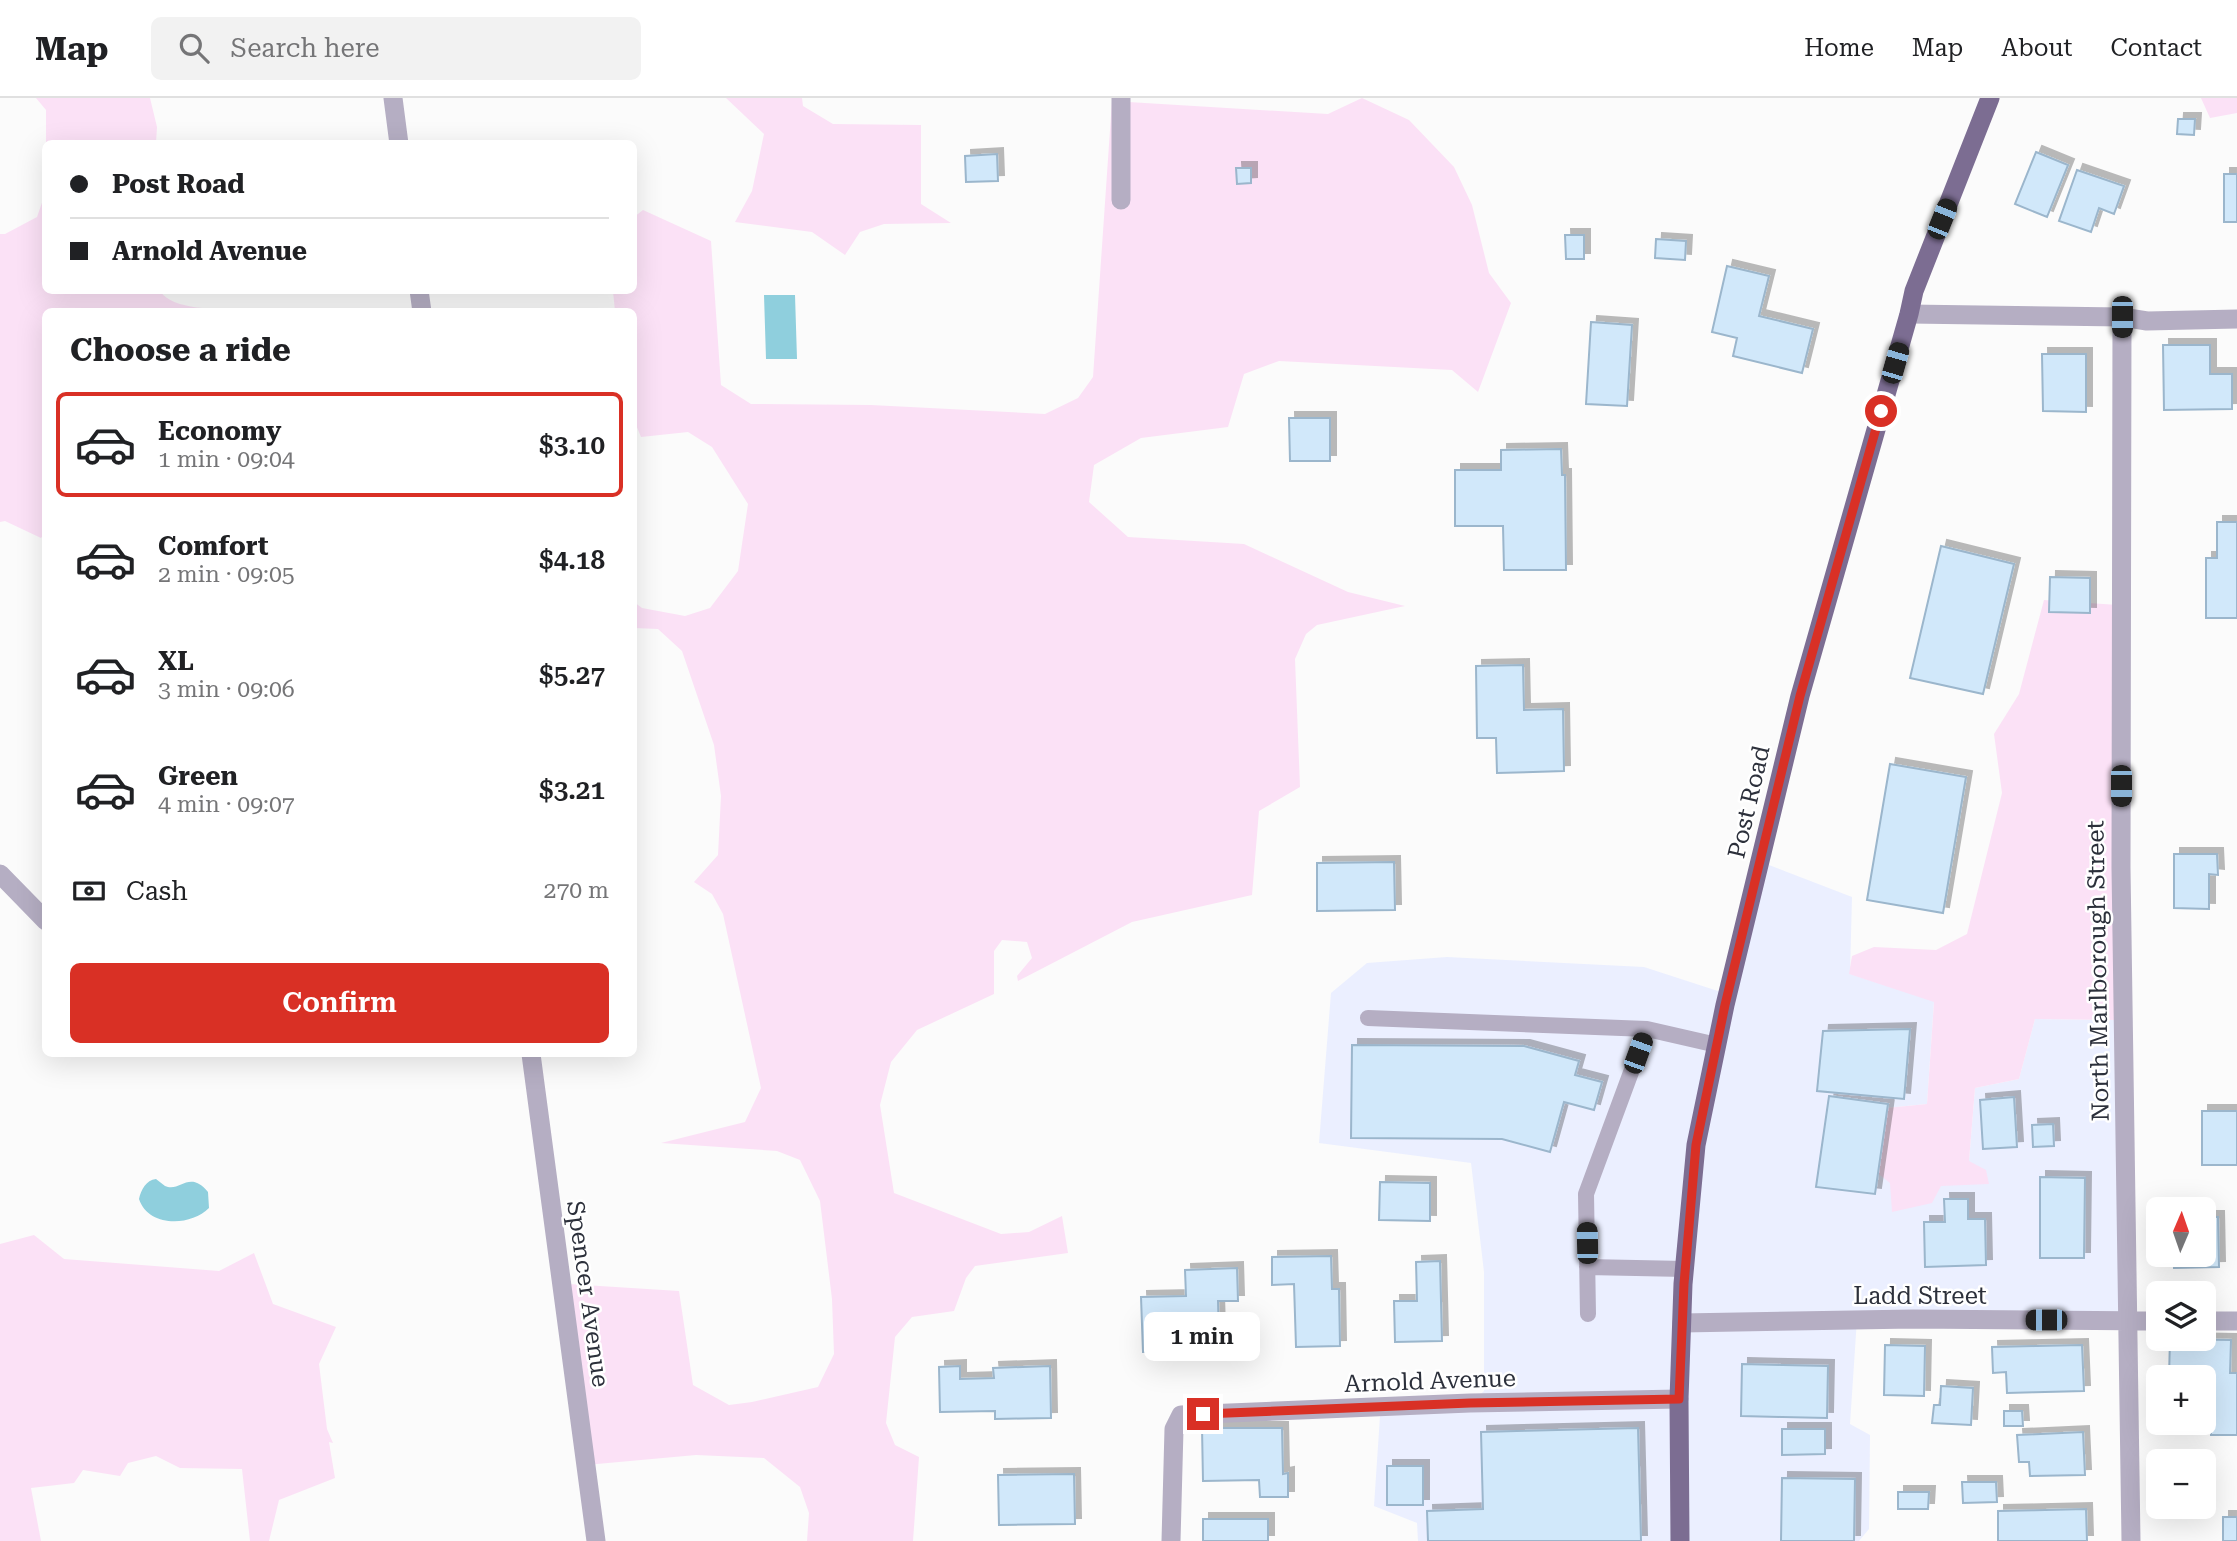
<!DOCTYPE html>
<meta charset="utf-8">
<style>
:root{--surface:#fff;--page:#f2f2f2;--text:#202124;--muted:#757577;--line:#e0e0e0;--accent:#d93025}
body{margin:0;font-family:"Roboto Serif",serif;background:var(--page);color:var(--text);height:100vh;display:flex;flex-direction:column;font-size:26px;white-space:nowrap}
*{box-sizing:border-box;margin:0}
p{font-size:23px;color:var(--muted)}
.icon{flex:none;width:38px;height:38px;fill:none;stroke:currentColor;stroke-width:2;stroke-linecap:round;stroke-linejoin:round}
.map{position:relative;flex:1;overflow:hidden}
.details{position:absolute;left:42px;top:210px;width:595px;height:749px;display:flex;flex-direction:column;background:var(--surface);border-radius:10px;box-shadow:0 7px 28px #0002}
.details>*{flex:none}
.top-card{position:absolute;left:42px;top:42px;width:595px;height:154px;border-radius:10px;box-shadow:0 7px 28px #0002;display:grid;align-content:center;height:154px;padding:0 28px;background:var(--surface)}
.needle{width:46px;rotate:2deg}
.tools{position:absolute;left:2146px;top:1099px;display:grid;gap:14px}
.tools a{display:grid;place-items:center;width:70px;height:70px;border-radius:10px;background:var(--surface);box-shadow:0 7px 28px #0002;font-size:35px}
.end{position:absolute;width:32px;height:32px;margin:-16px;border:9px solid #d93025;background:#fff;box-shadow:0 0 0 4px #fff}
.from{border-radius:50%}
.bubble{position:absolute;height:49px;border-radius:10px;background:var(--surface);box-shadow:0 7px 28px #0002;font-size:23px;font-weight:600;line-height:49px;text-align:center}
.car{position:absolute;width:21px;height:42px;margin:-21px -10px;border-radius:9px;box-shadow:0 0 5px 2px #0007;background:linear-gradient(#222 24%,#8ab4d8 0 40%,#222 0 76%,#8ab4d8 0 86%,#222 0)}
.top-card b{display:flex;align-items:center;gap:24px;height:66px;font-size:26px}
.top-card b+b{border-top:2px solid var(--line)}
.top-card i{width:18px;height:18px;background:var(--text)}
ul{padding:0;list-style:none}
li{display:flex;align-items:center;gap:21px;height:105px;margin:0 14px 10px;padding:0 14px;border:4px solid transparent;border-radius:10px}
li div{flex:1}
li b{display:block;font-size:26px}
li em{font-style:normal;font-weight:600}
li.selected{border-color:var(--accent)}
li>.icon{width:63px;height:63px;stroke-width:1.5}
h2{padding:0 28px;font-size:32px;line-height:84px}
.pay{display:flex;align-items:center;gap:18px;height:77px;padding:0 28px;font-size:26px}
.pay p{margin-inline-start:auto}
.action{display:flex;gap:14px;margin-top:auto;padding:14px 28px}
.action a{flex:1;height:80px;border-radius:10px;background:var(--accent);color:#fff;font-size:28px;font-weight:600;line-height:80px;text-align:center}
header{display:flex;align-items:center;gap:42px;box-sizing:border-box;height:98px;padding:0 35px;background:var(--surface);border-bottom:2px solid var(--line)}
header strong{font-size:33px}
nav{display:flex;gap:38px;margin-inline-start:auto;font-size:24px}
.search{width:490px;height:63px;background:var(--page);display:flex;align-items:center;gap:18px;box-sizing:border-box;padding:0 24px;border-radius:10px;color:var(--muted);font-size:26px}
.map>svg:first-child{display:block}
.built{fill:#ebefff}
.green{fill:#fbe1f6}
.water{fill:#8fcfdd}
.building{fill:#d1e8fa;stroke:#9bb6cc;stroke-width:2;filter:url(#shadow)}
.lines{fill:none;stroke-linecap:round;stroke-linejoin:round}
.service{stroke:#b5aec3;stroke-width:16}
.minor{stroke:#b5aec3;stroke-width:19}
.primary{stroke:#7c6d92;stroke-width:19}
.route{stroke:#d93025;stroke-width:9}
.labels{text-anchor:middle;stroke-width:5;stroke-linejoin:round;paint-order:stroke}
.street-label{font-size:24px;fill:#2c303b;stroke:#fff}
</style>
<header>
<strong>Map</strong>
<div class="search"><svg class="icon" aria-label="search" viewBox="0 0 24 24"><circle cx="10" cy="10" r="6"/><path d="M15 15l6 6"/></svg>Search here</div>
<nav><a>Home</a><a>Map</a><a>About</a><a>Contact</a></nav>
</header>
<div class="map">
<svg width="2237" height="1443" viewBox="0 0 2237 1443">
<defs>
<filter id="shadow"><feDropShadow dx="6" dy="-6" stdDeviation="0" flood-color="#0004"/></filter>
</defs>
<rect width="100%" height="100%" fill="#fbfbfb"/>
<!-- built -->
<path class="built" d="M1764 765 1852 799 1850 876 1934 903 1927 1006 1876 1011 1941 1088 1969 1063 1975 990 2019 981 2035 921 2119 922 2122 1219 1857 1221 1850 1326 1870 1337 1869 1431 1859 1443H1418L1417 1425 1374 1408 1381 1303 1475 1301 1484 1293V1174L1471 1065 1319 1045 1331 895 1367 865 1447 859 1644 869 1724 895Z"/>
<!-- green -->
<path class="green" d="M36 0H150L157 29 156 45H46V12Z
M726 0H802L803 8 833 26 921 27V106L951 125 884 126 860 134 845 157 812 134 735 124 752 93 764 36Z
M1362 0 1409 22 1454 69 1472 107 1489 175 1511 205 1478 294 1452 272 1279 263 1244 276 1228 329 1141 340 1094 367 1089 404 1128 439 1244 446 1348 494 1405 508 1317 527 1306 536 1295 561 1300 689 1259 713 1252 797 1132 824 1018 883 1017 878 1032 860 1027 844 1002 842 994 853V896L917 932 891 964 880 1007 894 1095 1001 1136 1029 1134 1062 1118 1068 1155 975 1168 966 1180 954 1213 912 1219 895 1239 886 1325 895 1347 919 1359 913 1443H807L809 1415 800 1389 764 1360 696 1357 586 1367 568 1186 679 1193 693 1287 729 1307 752 1304 818 1289 834 1256 832 1201 820 1103 800 1062 777 1053 661 1045 745 1024 761 990 723 816 712 796 694 784 718 757 721 698 714 647 682 553 658 531 634 530V504L642 510 685 518 710 510 738 473 748 406 712 349 688 334 641 339 634 322V214L615 213 613 193 634 192V119L643 112 711 143 721 287 751 306 871 307 1045 316 1078 300 1093 279 1112 3 1328 16Z
M2201 0H2237V15L2210 20Z
M45 96 46 192 160 193C173 213 218 210 239 213L46 214V434L41 440 5 423 0 424V136H5L37 119Z
M2044 502 2118 507 2119 922 2035 921 2019 981 1975 990 1969 1063 1986 1072 1989 1086 1941 1088 1932 1105 1892 1114 1890 1085 1871 1070 1876 1011 1927 1006 1934 904 1849 876 1852 858 1874 849 1936 852 1967 836 2002 695 1994 636 2019 596Z
M34 1137 64 1161 219 1173 254 1155 273 1206 336 1229 319 1266 327 1331 333 1345 329 1344 335 1380 279 1402 269 1443H250L242 1371 180 1370 156 1358 128 1365 120 1378 83 1372 74 1385 31 1390 41 1443H0V1146Z"/>
<!-- water -->
<path class="water" d="M764 197H795L797 261H766Z
M156 1081C159 1083 162 1086 165 1088 180 1095 189 1071 208 1094L209 1110C190 1129 148 1129 139 1101 141 1092 146 1082 156 1081Z"/>
<!-- building -->
<path class="building" d="M2178 21H2195L2194 37 2177 36Z
M2036 54 2068 67 2047 119 2015 106Z
M997 56 998 83 966 84 965 58Z
M1236 70H1251V85L1237 86Z
M2077 72 2124 88 2114 116 2099 110 2091 134 2059 123Z
M2224 76H2237V124H2224Z
M1565 137H1584V161H1566Z
M1656 141 1686 143 1685 162 1655 160Z
M1727 168 1769 178 1759 218 1813 231 1802 275 1733 258 1737 240 1712 234Z
M1591 224 1632 227 1627 308 1586 306Z
M2163 247H2210V276H2232V311L2164 312Z
M2042 256H2086V314L2043 313Z
M1289 320H1330V363H1290Z
M1561 351 1562 377H1565L1566 472H1504L1503 428H1455V372H1501V352Z
M2217 424H2237V520H2206V460H2217Z
M1941 448 2014 466 1983 596 1910 580Z
M2050 479 2090 480V515L2049 514Z
M1523 567 1524 612 1563 611 1564 673 1497 675 1496 640H1477L1476 568Z
M1890 666 1966 679 1943 815 1867 802Z
M2174 756H2217L2218 777 2209 776V811L2174 810Z
M1394 764 1395 812 1317 813V765Z
M1910 931 1904 1001 1817 993 1823 933Z
M1352 947 1524 948 1579 963 1575 977 1602 984 1594 1012 1564 1004 1550 1054 1502 1041 1351 1040Z
M1829 998 1888 1006 1875 1096 1816 1089Z
M2014 999 2017 1049 1983 1051 1980 1002Z
M2202 1013H2237V1067H2202Z
M2053 1026 2054 1048 2033 1049 2032 1027Z
M2040 1079 2085 1080 2084 1160H2040Z
M1380 1084 1430 1085V1123L1379 1122Z
M1944 1101H1968V1121H1985L1986 1167 1925 1169 1924 1124H1945Z
M2203 1119H2218L2219 1169 2174 1170V1157H2203Z
M1331 1158 1332 1191H1339L1340 1248 1296 1249 1294 1186 1272 1187V1159Z
M1440 1163 1442 1243 1395 1244 1394 1203H1417L1416 1164Z
M1237 1170 1238 1203H1218L1219 1238 1195 1239 1196 1252 1143 1254 1141 1199 1186 1198 1185 1172Z
M2170 1241 2231 1242 2230 1275H2237V1337H2211L2212 1298H2203V1279H2169Z
M1885 1247 1925 1248 1924 1298 1884 1297Z
M2082 1247 2084 1293 2007 1295 2006 1274 1993 1275 1992 1249Z
M1742 1266 1828 1268 1827 1320 1741 1318Z
M960 1268V1281L994 1280 993 1270 1050 1268 1051 1320 995 1321V1313L940 1314 939 1269Z
M1941 1288 1973 1290 1971 1327 1932 1325 1934 1307H1940Z
M2004 1313H2022L2023 1328H2004Z
M1202 1330H1282L1283 1376 1288 1375V1399H1260L1259 1382 1203 1383Z
M1638 1330 1641 1443H1428L1427 1413 1483 1411 1481 1334Z
M1782 1331H1825V1356L1782 1357Z
M2083 1334 2085 1377 2030 1378 2029 1364H2019L2017 1337Z
M1387 1368H1423V1407H1387Z
M1074 1376 1075 1426 999 1427 998 1377Z
M1782 1380 1855 1381 1854 1443H1781Z
M1962 1384H1996L1997 1404 1963 1405Z
M1898 1394H1929L1928 1411H1898Z
M2086 1411 2087 1443H1998V1413Z
M2223 1419H2237V1443H2223Z
M1203 1421H1268V1443H1203Z"/>
<g class="lines">
<!-- service -->
<path class="service" d="M1368 920 1647 931 1717 947
M1587 1169 1685 1171
M1588 1216 1586 1096 1647 931"/>
<!-- minor -->
<path class="minor" d="M393 0 399 46
M1121 0V102
M419 192 422 214
M1909 216 2122 219 2147 223 2237 221
M2122 219 2121 770 2131 1443
M0 776 46 823
M531 956 596 1443
M2203 1223H2237
M1682 1225 1913 1221 2158 1223
M1171 1443 1174 1331 1181 1317 1470 1305 1679 1301"/>
<!-- primary -->
<path class="primary" d="M1680 1443 1679 1301 1683 1186 1696 1047 1725 907 1800 598 1909 216 1914 193 1990 0"/>
</g>
<g class="lines">
<!-- route -->
<path class="route" d="M1203 1316 1470 1305 1679 1301 1684 1186 1696 1047 1725 907 1800 598 1881 313"/>
</g>
<g class="labels">
<!-- street labels -->
<g class="street-label">
<text transform="translate(1749 704) rotate(-77)" y="8">Post Road</text>
<text transform="translate(2098 873) rotate(-91)" y="8">North Marlborough Street</text>
<text transform="translate(588 1196) rotate(82)" y="8">Spencer Avenue</text>
<text x="1920" y="1206">Ladd Street</text>
<text transform="translate(1430 1283) rotate(-2)" y="8">Arnold Avenue</text>
</g>
</g>
</svg>
<div class="tools">
<a><svg class="needle" viewBox="-14 -14 28 28"><path d="M0-13l5 13h-10z" fill="#e53935"/><path d="M0 13l5-13h-10z" fill="#757577"/></svg></a>
<a><svg class="icon" aria-label="layers" viewBox="0 0 24 24"><path d="M12 4l9 5-9 5-9-5zM3 14l9 5 9-5"/></svg></a>
<a>+</a>
<a>−</a>
</div>
<i class="end from" style="left:1881px;top:313px"></i>
<i class="end" style="left:1203px;top:1316px"></i>
<div class="bubble" style="left:1144px;top:1214px;width:116px">1 min</div>
<i class="car" style="left:1942px;top:121px;rotate:22deg"></i>
<i class="car" style="left:2122px;top:219px;rotate:180deg"></i>
<i class="car" style="left:1895px;top:265px;rotate:16deg"></i>
<i class="car" style="left:2121px;top:688px;rotate:180deg"></i>
<i class="car" style="left:1638px;top:955px;rotate:20deg"></i>
<i class="car" style="left:1587px;top:1145px;rotate:359deg"></i>
<i class="car" style="left:2046px;top:1222px;rotate:270deg"></i>
<div class="top-card">
<b><i class="from"></i>Post Road</b>
<b><i></i>Arnold Avenue</b>
</div>
<section class="details">
<h2>Choose a ride</h2>
<ul>
<li class="selected"><svg class="icon" aria-label="car" viewBox="0 0 24 24"><path d="M5 17H2v-5l4-1 3-4h7l3 4 3 1v5h-3M9 17h6M6 11h13"/><circle cx="7" cy="17" r="2"/><circle cx="17" cy="17" r="2"/></svg><div><b>Economy</b><p>1 min · 09:04</p></div><em>$3.10</em></li>
<li><svg class="icon" aria-label="car" viewBox="0 0 24 24"><path d="M5 17H2v-5l4-1 3-4h7l3 4 3 1v5h-3M9 17h6M6 11h13"/><circle cx="7" cy="17" r="2"/><circle cx="17" cy="17" r="2"/></svg><div><b>Comfort</b><p>2 min · 09:05</p></div><em>$4.18</em></li>
<li><svg class="icon" aria-label="car" viewBox="0 0 24 24"><path d="M5 17H2v-5l4-1 3-4h7l3 4 3 1v5h-3M9 17h6M6 11h13"/><circle cx="7" cy="17" r="2"/><circle cx="17" cy="17" r="2"/></svg><div><b>XL</b><p>3 min · 09:06</p></div><em>$5.27</em></li>
<li><svg class="icon" aria-label="car" viewBox="0 0 24 24"><path d="M5 17H2v-5l4-1 3-4h7l3 4 3 1v5h-3M9 17h6M6 11h13"/><circle cx="7" cy="17" r="2"/><circle cx="17" cy="17" r="2"/></svg><div><b>Green</b><p>4 min · 09:07</p></div><em>$3.21</em></li>
</ul>
<div class="pay"><svg class="icon" aria-label="cash" viewBox="0 0 24 24"><path d="M3 7h18v10H3z"/><circle cx="12" cy="12" r="2"/></svg>Cash<p>270 m</p></div>
<div class="action"><a>Confirm</a></div>
</section>
</div>
